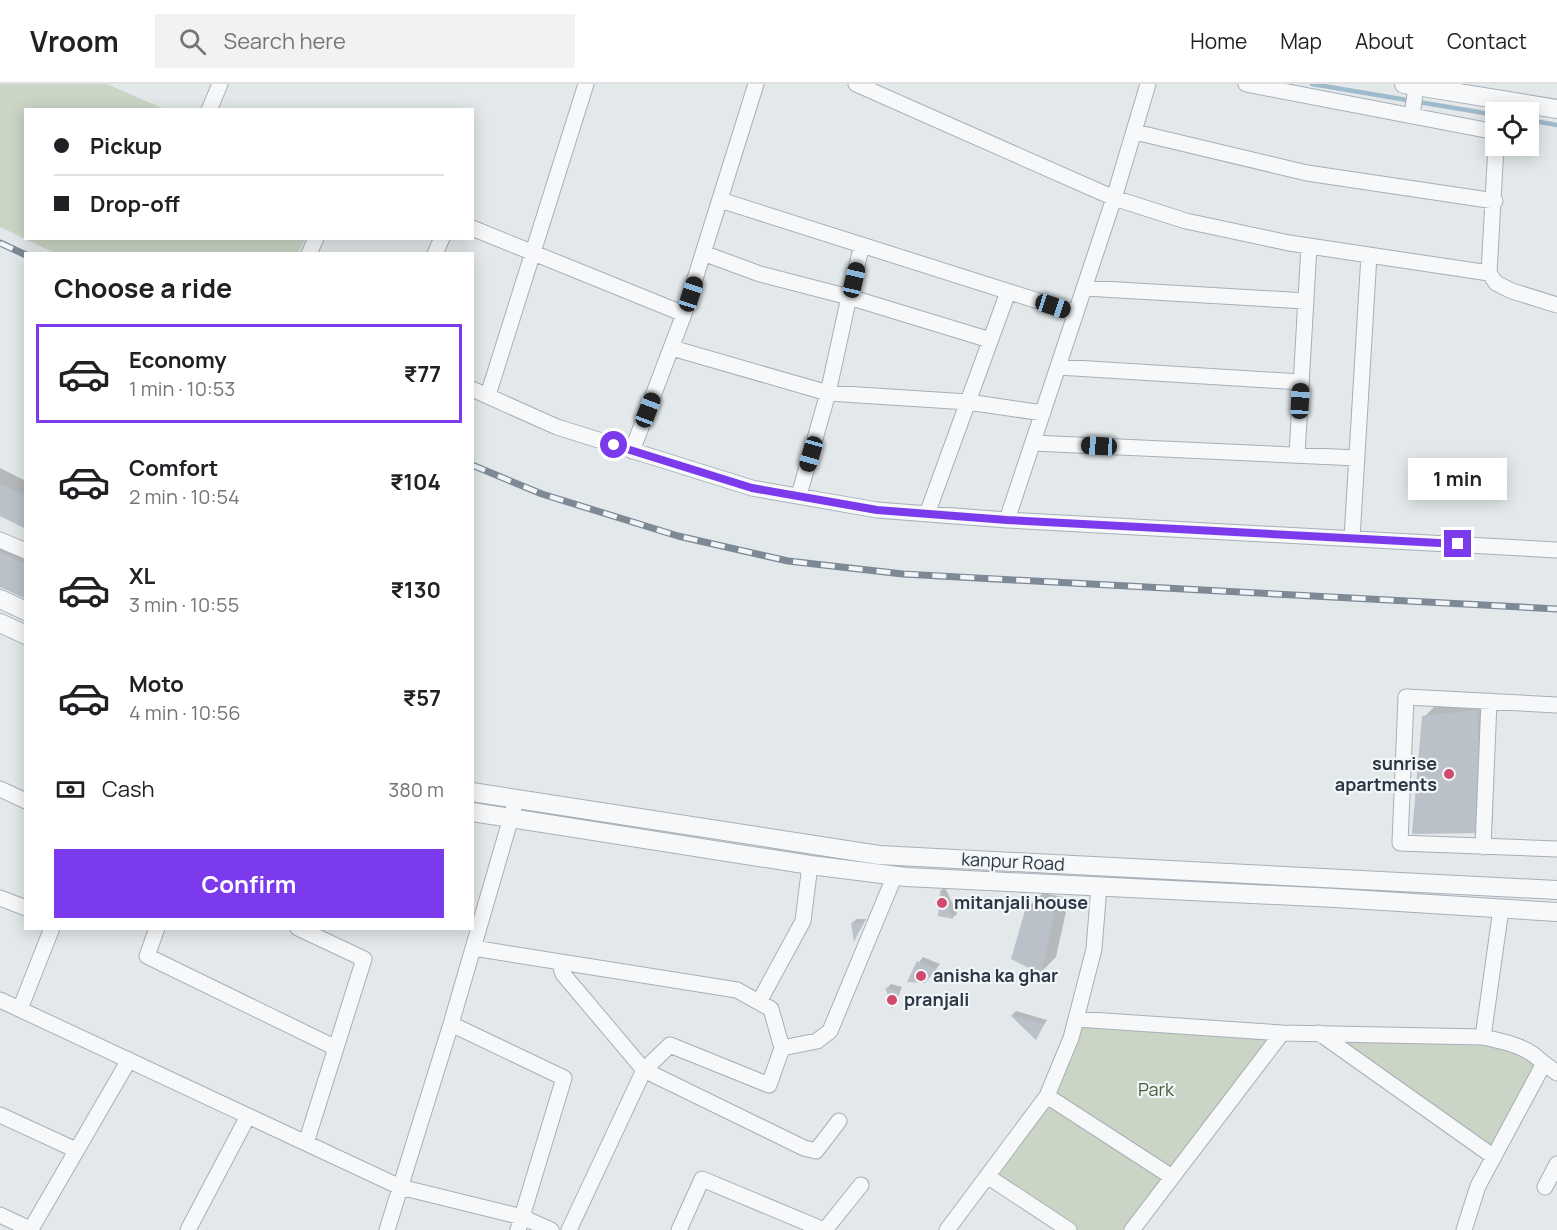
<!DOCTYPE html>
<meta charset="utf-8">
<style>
:root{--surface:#fff;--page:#f2f2f2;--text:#202124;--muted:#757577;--line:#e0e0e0;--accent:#7c3aed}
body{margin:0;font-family:Manrope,sans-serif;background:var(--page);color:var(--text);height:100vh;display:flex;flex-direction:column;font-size:22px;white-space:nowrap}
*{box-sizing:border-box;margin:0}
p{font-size:20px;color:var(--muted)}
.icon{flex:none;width:33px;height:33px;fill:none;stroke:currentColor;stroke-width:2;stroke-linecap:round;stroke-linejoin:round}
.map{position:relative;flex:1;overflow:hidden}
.sheet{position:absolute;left:24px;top:168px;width:450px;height:678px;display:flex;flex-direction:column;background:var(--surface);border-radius:0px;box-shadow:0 3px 15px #0003}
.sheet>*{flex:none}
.hud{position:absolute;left:24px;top:24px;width:450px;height:132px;border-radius:0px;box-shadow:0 3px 15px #0003;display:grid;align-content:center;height:132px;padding:0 30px;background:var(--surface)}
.controls{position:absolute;left:1485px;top:18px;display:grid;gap:12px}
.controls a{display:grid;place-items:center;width:54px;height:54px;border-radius:0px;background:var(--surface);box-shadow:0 3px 15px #0003;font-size:30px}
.end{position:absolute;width:27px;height:27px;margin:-14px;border:8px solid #7c3aed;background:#fff;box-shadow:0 0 0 3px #fff}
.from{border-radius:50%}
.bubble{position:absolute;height:42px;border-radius:0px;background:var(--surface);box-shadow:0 3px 15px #0003;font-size:20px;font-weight:700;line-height:42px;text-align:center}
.car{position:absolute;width:18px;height:36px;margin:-18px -9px;border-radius:8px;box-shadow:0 0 4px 2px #0007;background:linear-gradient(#222 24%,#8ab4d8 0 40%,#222 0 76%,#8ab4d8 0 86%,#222 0)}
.hud b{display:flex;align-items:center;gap:21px;height:57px;font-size:22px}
.hud b+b{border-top:2px solid var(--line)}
.hud i{width:15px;height:15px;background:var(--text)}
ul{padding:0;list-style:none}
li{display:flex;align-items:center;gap:18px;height:99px;margin:0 12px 9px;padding:0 18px;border:3px solid transparent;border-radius:0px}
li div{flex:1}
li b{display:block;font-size:22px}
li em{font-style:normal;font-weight:700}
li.selected{border-color:var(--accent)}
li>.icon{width:54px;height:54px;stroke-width:1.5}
h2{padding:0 30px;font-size:27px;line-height:72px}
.pay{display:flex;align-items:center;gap:15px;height:66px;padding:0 30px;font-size:22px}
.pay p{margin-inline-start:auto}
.action{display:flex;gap:12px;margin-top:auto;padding:12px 30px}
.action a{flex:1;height:69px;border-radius:0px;background:var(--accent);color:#fff;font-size:24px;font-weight:700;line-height:69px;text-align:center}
header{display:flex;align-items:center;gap:36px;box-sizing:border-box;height:84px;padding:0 30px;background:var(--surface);border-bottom:2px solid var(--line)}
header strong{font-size:28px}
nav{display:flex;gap:33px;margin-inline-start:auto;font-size:21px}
.search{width:420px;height:54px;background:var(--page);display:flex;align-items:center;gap:15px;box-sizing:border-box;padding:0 21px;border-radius:0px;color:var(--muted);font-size:22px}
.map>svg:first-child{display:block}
.green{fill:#cbd5c5}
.shadow{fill:#0003}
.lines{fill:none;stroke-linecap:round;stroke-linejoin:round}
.stream{stroke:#9fbacb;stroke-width:4.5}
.building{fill:#bbc1c9}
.minor-casing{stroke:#a8afb6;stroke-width:17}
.tertiary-casing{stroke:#a8afb6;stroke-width:20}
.minor{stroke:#f6f8fa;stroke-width:15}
.tertiary{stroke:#f6f8fa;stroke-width:18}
.rail-casing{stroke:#7d8995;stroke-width:7}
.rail{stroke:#f3f6f9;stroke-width:4.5;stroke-dasharray:14;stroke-linecap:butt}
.route{stroke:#7c3aed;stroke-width:8}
.poi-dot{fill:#cf4a6e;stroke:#f3f6f9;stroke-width:2}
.labels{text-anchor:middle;stroke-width:4.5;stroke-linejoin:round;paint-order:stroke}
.poi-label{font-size:18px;font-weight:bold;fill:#2b3744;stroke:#f3f6f9;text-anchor:start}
.street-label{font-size:18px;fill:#2b3744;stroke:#f3f6f9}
.park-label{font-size:18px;fill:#446038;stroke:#f3f6f9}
</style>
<header>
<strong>Vroom</strong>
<div class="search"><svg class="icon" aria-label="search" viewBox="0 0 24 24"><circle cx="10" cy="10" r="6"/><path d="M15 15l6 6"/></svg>Search here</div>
<nav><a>Home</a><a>Map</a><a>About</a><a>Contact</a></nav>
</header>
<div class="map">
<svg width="1557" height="1146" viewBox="0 0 1557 1146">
<rect width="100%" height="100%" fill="#e3e8eb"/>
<!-- green -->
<path class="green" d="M0 0H107L164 25 26 26V154L305 155 298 169H55L0 143Z
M1076 935 1282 949 1132 1146H1069L987 1092 1047 1012Z
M1331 950 1483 953 1541 977 1494 1073Z"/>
<!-- shadow -->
<path class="shadow" d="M0 384 26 397V443L0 431Z
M0 453 26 465V513L0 501Z
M1486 617 1493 737 1483 747 1424 633 1434 623Z
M945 803 957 830 952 834 940 831 941 806Z
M1043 809 1069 814 1056 873 1041 888 1027 824Z
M857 835H866L855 855 852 839Z
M923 873 940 880 930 892 919 878Z
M891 900 902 903 896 918 893 922 887 904Z
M1016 927 1047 936 1036 954 1012 931Z"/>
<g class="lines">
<!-- stream -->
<path class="stream" d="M1312 0 1496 31
M1528 36 1557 41"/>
</g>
<!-- building -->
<path class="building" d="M0 399 26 412V445L0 432Z
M0 468 26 480V515L0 503Z
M1477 626 1484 749 1412 750 1422 632Z
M940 806 953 835 938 832Z
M1026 823 1055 828 1041 890 1011 875Z
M851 839H863L854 858Z
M917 877 937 885 925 899 907 898Z
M885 903 898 908 892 925Z
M1010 931 1044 940 1036 956Z"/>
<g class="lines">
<!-- minor casing -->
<g class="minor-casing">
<path id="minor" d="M856 0 1114 114 1186 137 1289 159 1489 189
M1246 0 1496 48
M209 26 220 0
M1412 32 1416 2
M1135 48 1307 89 1495 117
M1496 62 1489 189 1496 199 1512 207 1557 221
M720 116 1076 229
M472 144 684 230
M862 161 849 213 990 256
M703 169 760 190 849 213 828 309 968 318 1043 329
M309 170 316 154
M435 170 442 154
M1085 204 1306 217
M672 264 828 309 799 411
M1058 283 1301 298
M472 305 557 343 752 404 877 426 1007 436 1557 466
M488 311 586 0
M1033 359 1357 374
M632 367 684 230 756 0
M1297 371 1309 162
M927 430 1008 208
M1007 436 1114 114 1148 0
M1352 454 1369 171
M0 456 26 467
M1557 621 1406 613 1400 759 1557 765
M0 705 26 717
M1483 763 1489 617
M0 814 26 824
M157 844 147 872 336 964
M298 844 364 875 306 1059
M473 864 737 906 771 925 782 964 769 1001 670 961 644 986 563 890 559 878
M0 916 400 1103 522 1133 551 1146
M759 918 803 837 810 781
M20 925 52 844
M1076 935 1282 949 1483 953 1501 825
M451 940 564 994 518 1146
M1319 949 1494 1073
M782 964 817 957 830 947 895 791
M1541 977 1557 989
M1047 1012 1172 1093
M0 1031 76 1066
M987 1092 1069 1146
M1545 1103 1557 1080
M0 1131 32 1146
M31 1145 129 976
M188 1146 248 1032
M387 1146 451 940 514 723
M569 1146 644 986 804 1064 816 1067 839 1037
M679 1146 702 1095 824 1146
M825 1146 861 1101
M947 1146 1047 1012 1071 954 1076 935 1094 865 1099 802
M1132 1146 1282 949
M1464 1146 1478 1102 1542 983 1541 977C1525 961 1504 958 1483 953"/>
</g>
<!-- tertiary casing -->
<g class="tertiary-casing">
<path id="tertiary" d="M1404 0 1557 25
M0 515 26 527
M0 539 26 551
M472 708 879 771 1557 806
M472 728 810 781 906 793 1335 814 1557 828"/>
</g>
<!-- minor -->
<use href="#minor" class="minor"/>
<!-- tertiary -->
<use href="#tertiary" class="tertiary"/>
<!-- rail casing -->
<g class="rail-casing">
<path id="rail" d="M0 159 26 171
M472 381 542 410 678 452 788 477 903 490 1557 525"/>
</g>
<!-- rail -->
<use href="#rail" class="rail"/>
</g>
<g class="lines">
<!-- route -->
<path class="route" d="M614 361 752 404 877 426 1007 436 1458 460"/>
</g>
<!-- markers -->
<g class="poi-dot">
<circle cx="1449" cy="690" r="6"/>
<circle cx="942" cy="819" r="6"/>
<circle cx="921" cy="892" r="6"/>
<circle cx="892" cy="916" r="6"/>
</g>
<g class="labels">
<!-- poi labels -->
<g class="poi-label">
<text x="1437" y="686" text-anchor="end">sunrise<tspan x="1437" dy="21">apartments</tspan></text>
<text x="954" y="825">mitanjali house</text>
<text x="933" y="898">anisha ka ghar</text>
<text x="904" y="922">pranjali</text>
</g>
<!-- street labels -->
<g class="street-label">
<text transform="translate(1013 778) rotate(3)" y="6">kanpur Road</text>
</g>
<!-- park labels -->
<g class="park-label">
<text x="1156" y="1012">Park</text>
</g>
</g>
</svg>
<div class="controls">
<a><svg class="icon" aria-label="locate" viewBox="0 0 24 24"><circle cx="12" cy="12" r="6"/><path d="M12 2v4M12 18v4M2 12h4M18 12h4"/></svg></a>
</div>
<i class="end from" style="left:614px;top:361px"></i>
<i class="end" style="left:1458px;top:460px"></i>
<div class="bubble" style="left:1408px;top:374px;width:99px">1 min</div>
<i class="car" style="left:854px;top:196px;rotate:13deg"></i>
<i class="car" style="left:691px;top:210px;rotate:18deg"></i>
<i class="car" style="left:1053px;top:222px;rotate:108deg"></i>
<i class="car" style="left:1300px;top:317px;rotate:3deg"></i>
<i class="car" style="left:648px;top:326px;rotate:21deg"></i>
<i class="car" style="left:1099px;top:362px;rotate:273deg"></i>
<i class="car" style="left:811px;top:370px;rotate:196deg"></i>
<div class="hud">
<b><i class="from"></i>Pickup</b>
<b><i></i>Drop-off</b>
</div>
<section class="sheet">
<h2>Choose a ride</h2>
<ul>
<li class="selected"><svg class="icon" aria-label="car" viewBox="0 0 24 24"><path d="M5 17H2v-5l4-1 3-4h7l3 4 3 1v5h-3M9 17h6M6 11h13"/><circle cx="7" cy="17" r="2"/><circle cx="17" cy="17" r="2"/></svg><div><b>Economy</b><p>1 min · 10:53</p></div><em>₹77</em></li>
<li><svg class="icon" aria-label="car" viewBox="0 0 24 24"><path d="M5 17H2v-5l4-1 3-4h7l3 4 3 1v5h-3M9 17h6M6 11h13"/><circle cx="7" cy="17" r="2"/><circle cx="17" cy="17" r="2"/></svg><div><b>Comfort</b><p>2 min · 10:54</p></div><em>₹104</em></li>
<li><svg class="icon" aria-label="car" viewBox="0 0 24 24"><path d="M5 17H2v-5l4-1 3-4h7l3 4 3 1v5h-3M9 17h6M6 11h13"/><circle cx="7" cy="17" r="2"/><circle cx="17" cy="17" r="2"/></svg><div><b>XL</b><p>3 min · 10:55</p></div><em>₹130</em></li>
<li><svg class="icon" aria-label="car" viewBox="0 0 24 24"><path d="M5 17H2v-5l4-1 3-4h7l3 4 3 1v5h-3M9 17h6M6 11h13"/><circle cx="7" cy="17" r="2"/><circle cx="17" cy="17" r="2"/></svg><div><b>Moto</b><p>4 min · 10:56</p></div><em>₹57</em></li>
</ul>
<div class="pay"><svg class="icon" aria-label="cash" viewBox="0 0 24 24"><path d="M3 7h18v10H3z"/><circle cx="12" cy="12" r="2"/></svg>Cash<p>380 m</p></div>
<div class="action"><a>Confirm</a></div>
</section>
</div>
